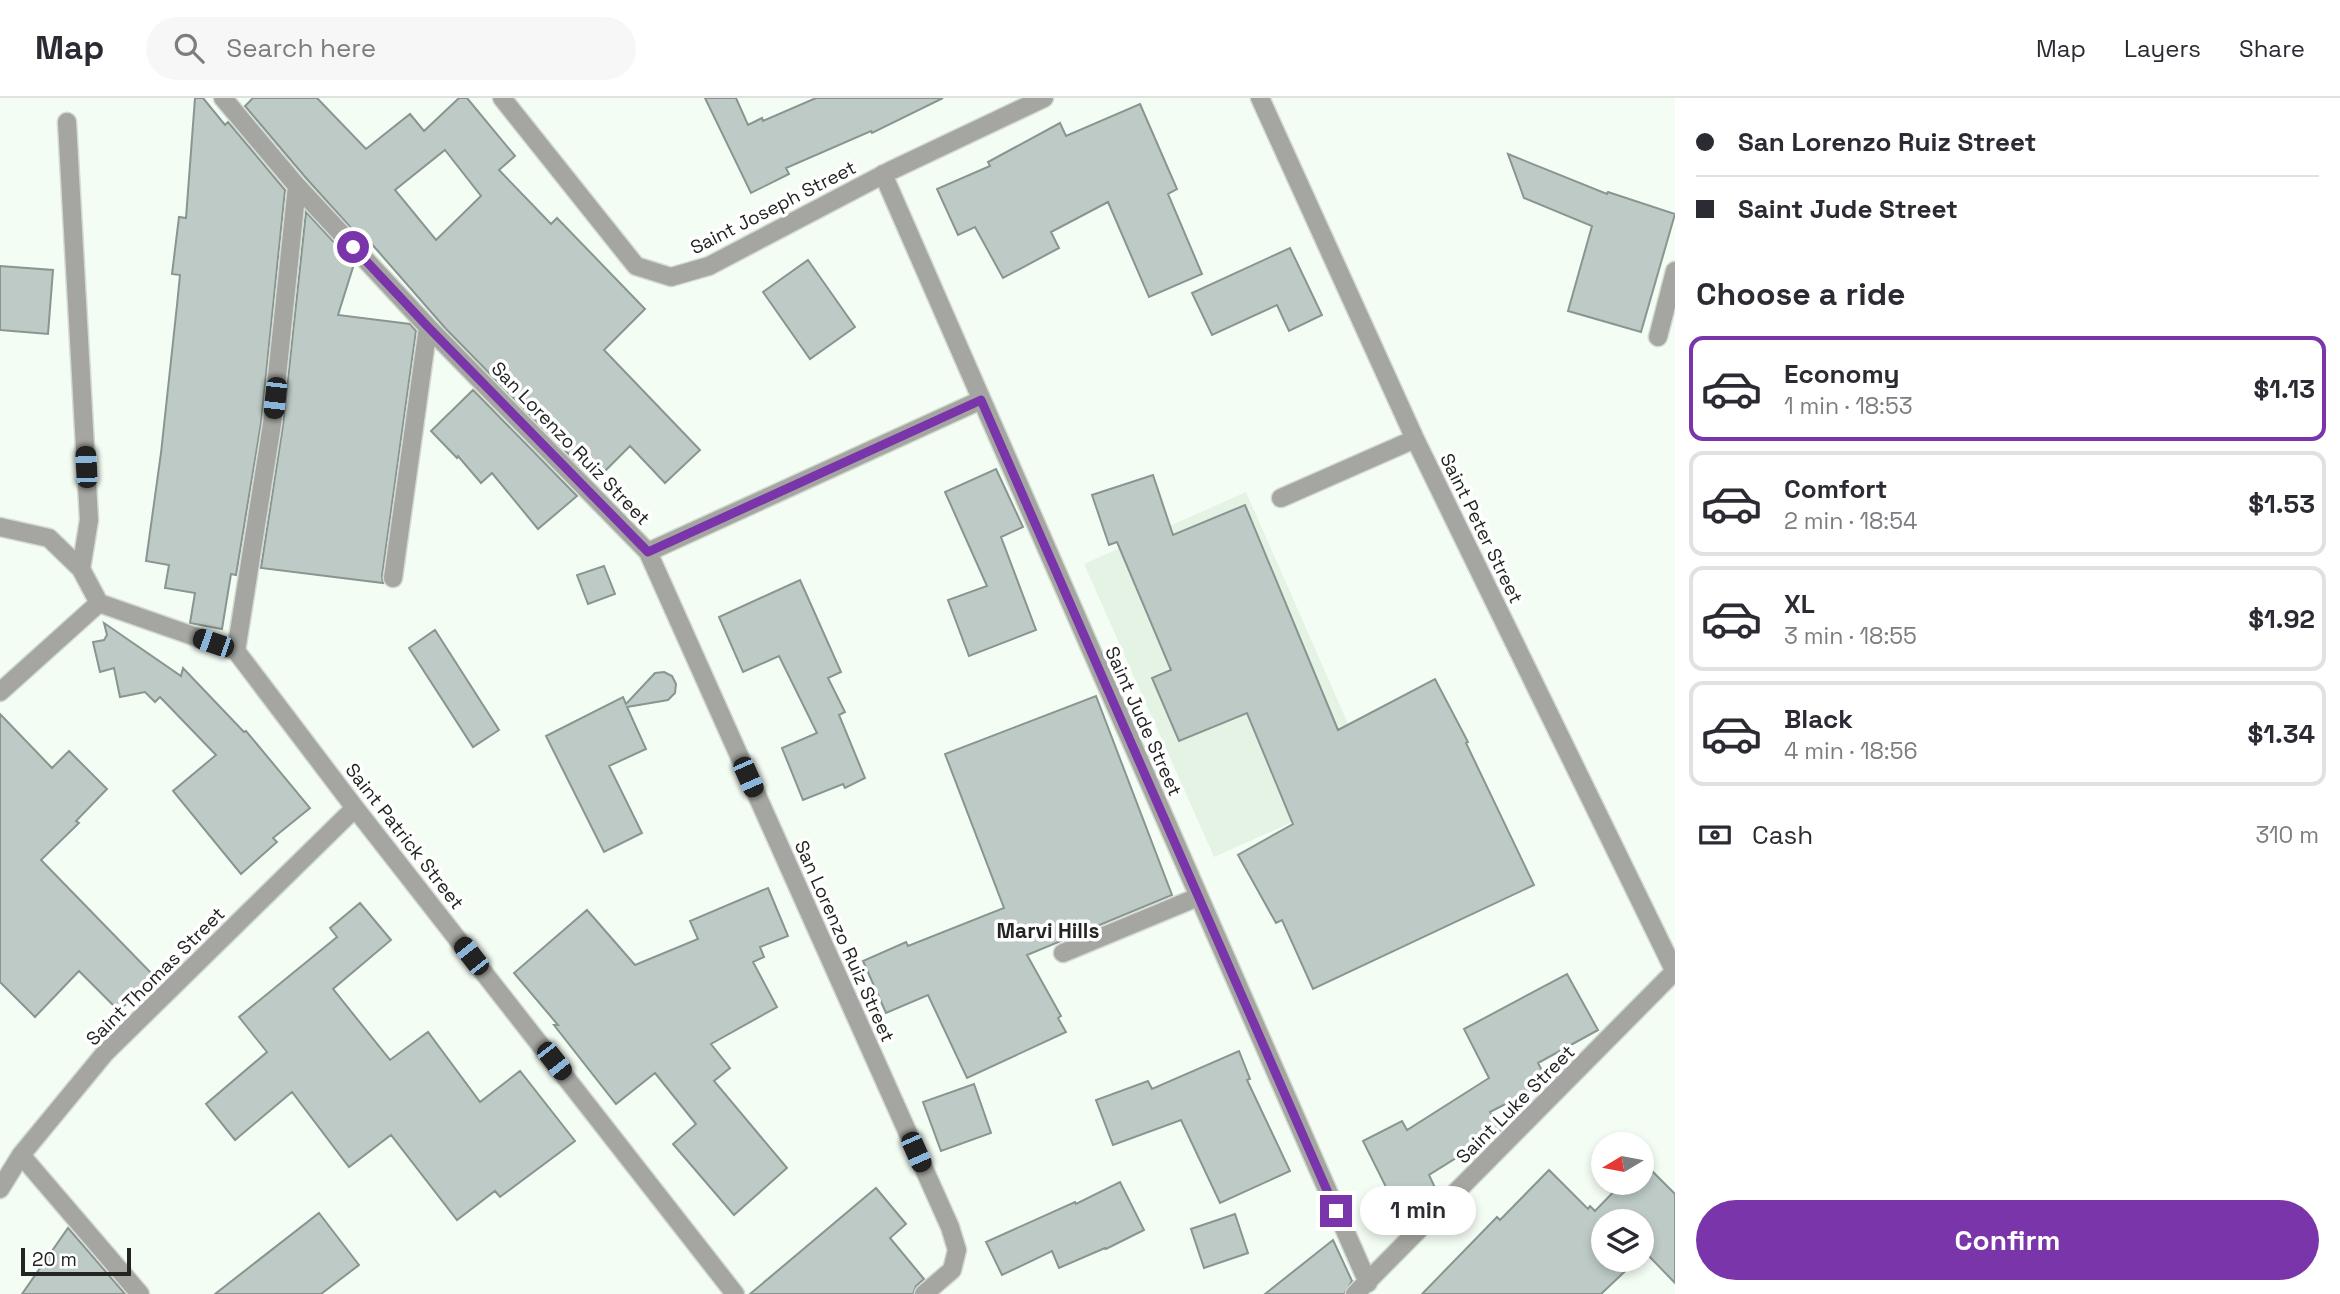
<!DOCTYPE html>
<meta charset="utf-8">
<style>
:root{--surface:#fff;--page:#f7f7f7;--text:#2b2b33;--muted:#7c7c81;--line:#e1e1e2;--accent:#7935a9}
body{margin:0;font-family:"Space Grotesk",sans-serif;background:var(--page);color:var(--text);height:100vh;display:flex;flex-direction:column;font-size:26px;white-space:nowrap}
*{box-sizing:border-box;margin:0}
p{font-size:23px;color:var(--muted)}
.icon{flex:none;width:38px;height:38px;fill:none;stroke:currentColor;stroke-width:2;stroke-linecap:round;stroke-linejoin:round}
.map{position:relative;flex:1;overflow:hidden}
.side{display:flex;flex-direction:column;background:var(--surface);width:665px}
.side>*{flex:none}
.hud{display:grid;align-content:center;height:154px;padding:0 21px;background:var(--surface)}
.needle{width:46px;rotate:260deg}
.fabs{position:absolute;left:1591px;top:1034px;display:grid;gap:14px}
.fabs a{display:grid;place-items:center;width:63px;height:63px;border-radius:50%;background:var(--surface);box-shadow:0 4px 10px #0003;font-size:35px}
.scale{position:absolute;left:21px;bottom:18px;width:110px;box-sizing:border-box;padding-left:7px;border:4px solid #222522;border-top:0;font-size:19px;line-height:24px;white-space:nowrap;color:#222522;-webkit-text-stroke:5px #fff;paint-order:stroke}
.end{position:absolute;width:32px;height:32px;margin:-16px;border:9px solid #7935a9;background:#fff;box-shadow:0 0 0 4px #fff}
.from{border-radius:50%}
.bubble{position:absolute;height:49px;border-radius:24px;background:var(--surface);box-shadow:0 4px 10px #0003;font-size:23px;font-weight:800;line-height:49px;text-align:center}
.car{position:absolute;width:21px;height:42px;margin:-21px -10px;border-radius:9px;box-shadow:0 0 5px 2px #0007;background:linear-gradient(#222 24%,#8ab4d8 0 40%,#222 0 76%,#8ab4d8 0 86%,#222 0)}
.hud b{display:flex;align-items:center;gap:24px;height:66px;font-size:26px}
.hud b+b{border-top:2px solid var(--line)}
.hud i{width:18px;height:18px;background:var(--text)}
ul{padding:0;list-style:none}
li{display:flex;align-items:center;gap:21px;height:105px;margin:0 14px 10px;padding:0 7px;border:4px solid var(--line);border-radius:14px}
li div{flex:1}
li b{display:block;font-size:26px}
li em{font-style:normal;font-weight:800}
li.on{border-color:var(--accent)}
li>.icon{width:63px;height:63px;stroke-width:1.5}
h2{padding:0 21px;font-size:32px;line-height:84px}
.pay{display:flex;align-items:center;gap:18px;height:77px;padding:0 21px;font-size:26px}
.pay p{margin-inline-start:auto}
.cta{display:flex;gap:14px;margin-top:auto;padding:14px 21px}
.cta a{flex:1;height:80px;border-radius:42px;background:var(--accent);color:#fff;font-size:28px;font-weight:800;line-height:80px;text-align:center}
header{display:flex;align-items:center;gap:42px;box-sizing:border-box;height:98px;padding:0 35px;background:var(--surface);border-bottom:2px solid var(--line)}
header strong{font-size:33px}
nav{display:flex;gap:38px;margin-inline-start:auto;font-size:24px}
.search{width:490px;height:63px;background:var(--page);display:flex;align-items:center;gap:18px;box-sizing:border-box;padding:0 24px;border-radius:38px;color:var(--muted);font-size:26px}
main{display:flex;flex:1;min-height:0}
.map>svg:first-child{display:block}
.built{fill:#e4f3e4}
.building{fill:#bdcac6;stroke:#889591;stroke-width:2;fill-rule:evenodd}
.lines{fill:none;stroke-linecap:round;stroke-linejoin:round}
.minor-casing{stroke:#d2dad2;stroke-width:21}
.minor{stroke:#a5a6a1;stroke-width:18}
.route{stroke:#7935a9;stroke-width:9}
.labels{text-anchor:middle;stroke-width:7;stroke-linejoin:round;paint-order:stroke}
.street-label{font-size:19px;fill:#222522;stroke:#fff}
.neighbourhood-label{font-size:21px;font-weight:bold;fill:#222522;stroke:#fff}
</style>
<header>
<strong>Map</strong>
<div class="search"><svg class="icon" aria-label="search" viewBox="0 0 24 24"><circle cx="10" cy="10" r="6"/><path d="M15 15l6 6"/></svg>Search here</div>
<nav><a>Map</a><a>Layers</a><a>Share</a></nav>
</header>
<main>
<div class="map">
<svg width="1675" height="1196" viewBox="0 0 1675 1196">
<rect width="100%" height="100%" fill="#f4fdf4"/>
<!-- built -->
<path class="built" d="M1246 394 1375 687 1214 759 1084 466Z"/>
<!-- building -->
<path class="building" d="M195 0H203L225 27 228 24 285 92 261 325 236 477 231 476 222 531 190 525 195 495 165 490 169 467 146 463 161 355 177 207 180 177 172 176 179 119 186 120Z
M253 0H317L366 51 410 16 424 33 459 0H467L515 58 499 72 551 126 557 120 645 211 604 252 700 352 665 385 630 348 595 383 446 231 363 136 361 141 306 80 245 8ZM445 52 481 98 436 142 395 92Z
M705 0H736L748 27 762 20 763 23 816 0H943L872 35 871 33 786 70 789 76 751 95Z
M1140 6 1177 91 1168 96 1202 176 1149 199 1108 104 1051 134 1059 150 1003 180 975 129 958 137 937 91 990 68 988 64 1060 25 1066 38Z
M1508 56 1607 96 1608 94 1675 116 1641 234 1568 213 1592 128 1524 100Z
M306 114 354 166 338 217 410 226 416 233 382 478 383 485 261 470 283 327Z
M1290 150 1322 217 1289 233 1277 207 1212 237 1192 195Z
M808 162 855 229 810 261 763 194Z
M0 168 53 172 48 236 0 232Z
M473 292 577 398 538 431 492 375 481 385 458 358 457 360 431 333Z
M996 371 1023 429 1001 439 1036 532 969 558 948 502 987 488 945 394Z
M1153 377 1173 437 1245 407 1338 632 1435 581 1468 644 1466 645 1534 787 1313 891 1282 822 1276 825 1238 757 1293 726 1247 615 1179 643 1152 580 1171 572 1117 444 1109 447 1092 397Z
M604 468 615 496 588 506 577 477Z
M800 482 841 574 828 580 845 614 839 617 865 680 845 690 843 686 803 702 782 650 817 635 779 558 743 574 719 519Z
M104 525 181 578 183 570 244 634 246 633 310 710 273 740 277 744 241 776 173 693 216 657 160 599 155 604 145 594 120 599 114 570 100 574 93 544 104 542 107 537Z
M435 532 499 632 473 649 409 550Z
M664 574 672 578 676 586 675 595 668 602 627 609 646 651 609 668 642 735 604 754 546 638 623 599 626 606 655 575Z
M1096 598 1172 797 1027 857 1061 918 1058 920 1066 934 967 980 928 897 886 915 863 863 906 844 908 848 1004 810 945 656Z
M0 616 52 670 69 653 107 691 76 723 79 725 41 762 154 878 119 913 79 873 35 919 0 884Z
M768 790 788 838 760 849 764 859 753 864 777 909 711 946 730 970 714 983 787 1070 734 1117 673 1046 696 1026 655 975 616 1006 554 927H558L514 875 587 812 635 867 698 841 690 823Z
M360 805 391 842 333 891 390 962 428 934 480 1004 520 973 575 1043 500 1099 495 1093 457 1122 391 1037 349 1069 292 994 235 1042 206 1006 267 954 239 919 337 839 330 830Z
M1567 876 1598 932 1538 965 1548 984 1490 1014 1501 1032 1429 1077 1438 1096 1404 1114 1400 1105 1395 1107 1363 1043 1402 1023 1407 1032 1489 980 1464 931Z
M1239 953 1250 981 1247 982 1290 1073 1220 1105 1181 1022 1113 1047 1096 1002 1148 983 1152 991Z
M974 986 991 1035 941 1053 923 1004Z
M1642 1063 1675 1096V1185L1645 1154 1642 1158V1124H1603V1162H1637L1601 1196H1422L1497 1119 1500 1122 1549 1072 1588 1111 1590 1108 1595 1113 1622 1085H1642Z
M1120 1084 1144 1132 1106 1151 1105 1150 1059 1170 1052 1153 1002 1177 986 1144 1075 1104 1076 1106Z
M876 1090 906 1126 890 1140 924 1181 916 1188 913 1196H750Z
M319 1115 359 1167 321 1196H215Z
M1235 1116 1248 1155 1204 1170 1191 1131Z
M68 1130 125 1196H22Z
M1333 1142 1352 1183 1344 1196H1265Z"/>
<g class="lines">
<!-- minor casing -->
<g class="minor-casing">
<path id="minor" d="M223 0 297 88 428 229 648 454 950 1129 957 1152 952 1172 924 1196
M502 0 636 168 671 179 709 168 890 73 1044 0
M1260 0 1415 341 1675 874
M67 24 89 422 81 471
M883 76 1368 1185
M1658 239 1675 173
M1281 400 1415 341
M0 429 49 440 81 471 99 505
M648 454 981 302
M393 480 428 229
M99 505 236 553 355 710 735 1196
M236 553 272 326 297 88
M0 594 99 505
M1063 855 1198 799
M21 1057 140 1196
M0 1091 21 1057 105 955 355 710
M1355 1196 1675 873"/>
</g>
<!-- minor -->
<use href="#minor" class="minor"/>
</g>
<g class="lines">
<!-- route -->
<path class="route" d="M353 149 428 229 648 454 981 302 1336 1113"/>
</g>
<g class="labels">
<!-- street labels -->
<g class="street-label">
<text transform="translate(773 109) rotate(-27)" y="7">Saint Joseph Street</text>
<text transform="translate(571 345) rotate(46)" y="7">San Lorenzo Ruiz Street</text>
<text transform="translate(1482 430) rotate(64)" y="7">Saint Peter Street</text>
<text transform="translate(1144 623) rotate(66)" y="7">Saint Jude Street</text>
<text transform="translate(405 738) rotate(52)" y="7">Saint Patrick Street</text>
<text transform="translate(845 843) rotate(66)" y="7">San Lorenzo Ruiz Street</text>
<text transform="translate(155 878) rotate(-45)" y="7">Saint Thomas Street</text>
<text transform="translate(1515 1006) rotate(-45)" y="7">Saint Luke Street</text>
</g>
<!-- neighbourhood labels -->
<g class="neighbourhood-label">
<text x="1048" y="840">Marvi Hills</text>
</g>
</g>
</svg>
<div class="fabs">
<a><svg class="needle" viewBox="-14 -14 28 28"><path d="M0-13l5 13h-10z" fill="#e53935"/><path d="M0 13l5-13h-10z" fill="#7c7c81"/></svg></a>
<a><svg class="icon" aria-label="layers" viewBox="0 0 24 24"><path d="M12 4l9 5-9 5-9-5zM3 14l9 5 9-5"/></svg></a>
</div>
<div class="scale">20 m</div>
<i class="end from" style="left:353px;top:149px"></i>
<i class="end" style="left:1336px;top:1113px"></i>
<div class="bubble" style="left:1360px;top:1088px;width:116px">1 min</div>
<i class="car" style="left:275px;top:300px;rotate:186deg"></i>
<i class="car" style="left:86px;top:369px;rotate:357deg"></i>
<i class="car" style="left:213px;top:545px;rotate:289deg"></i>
<i class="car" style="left:748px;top:679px;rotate:156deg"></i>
<i class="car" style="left:471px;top:858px;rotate:322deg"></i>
<i class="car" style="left:554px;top:963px;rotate:142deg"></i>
<i class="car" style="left:916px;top:1054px;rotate:156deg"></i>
</div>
<section class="side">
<div class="hud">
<b><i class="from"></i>San Lorenzo Ruiz Street</b>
<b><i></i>Saint Jude Street</b>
</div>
<h2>Choose a ride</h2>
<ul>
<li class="on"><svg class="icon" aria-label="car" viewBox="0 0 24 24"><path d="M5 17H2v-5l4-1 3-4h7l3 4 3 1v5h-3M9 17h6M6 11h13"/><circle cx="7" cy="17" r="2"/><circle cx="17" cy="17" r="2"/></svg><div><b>Economy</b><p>1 min · 18:53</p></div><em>$1.13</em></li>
<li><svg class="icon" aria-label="car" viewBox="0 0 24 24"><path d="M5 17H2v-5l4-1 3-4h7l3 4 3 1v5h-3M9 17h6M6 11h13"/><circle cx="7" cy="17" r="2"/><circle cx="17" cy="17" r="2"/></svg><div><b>Comfort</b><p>2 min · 18:54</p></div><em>$1.53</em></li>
<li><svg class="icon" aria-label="car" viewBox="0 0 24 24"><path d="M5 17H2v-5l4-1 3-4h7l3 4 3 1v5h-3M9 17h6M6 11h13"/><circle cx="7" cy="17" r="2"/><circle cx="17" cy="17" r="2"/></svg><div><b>XL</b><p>3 min · 18:55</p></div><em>$1.92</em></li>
<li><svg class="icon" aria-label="car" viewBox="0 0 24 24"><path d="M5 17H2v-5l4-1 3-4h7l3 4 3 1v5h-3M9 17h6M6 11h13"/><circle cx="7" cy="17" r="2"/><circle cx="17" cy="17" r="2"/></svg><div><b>Black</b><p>4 min · 18:56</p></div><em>$1.34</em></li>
</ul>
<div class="pay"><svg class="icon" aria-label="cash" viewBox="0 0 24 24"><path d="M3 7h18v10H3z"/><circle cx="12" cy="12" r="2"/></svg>Cash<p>310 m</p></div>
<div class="cta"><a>Confirm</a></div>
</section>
</main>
